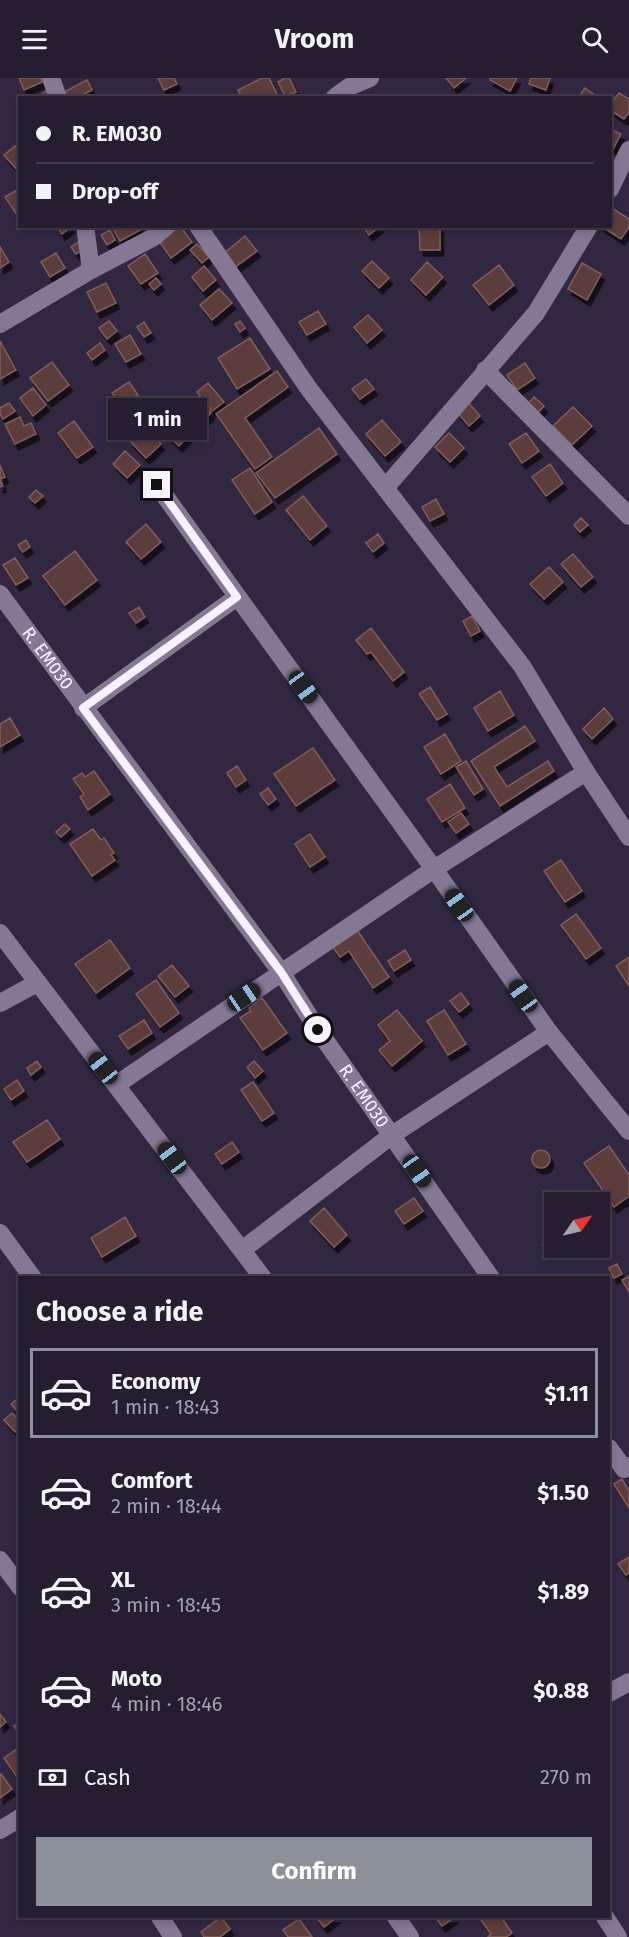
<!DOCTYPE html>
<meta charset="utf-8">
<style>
:root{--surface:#261d30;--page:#2e2638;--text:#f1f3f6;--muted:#a4a2ab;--line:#423b4c;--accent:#8c9099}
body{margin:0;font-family:"Fira Sans",sans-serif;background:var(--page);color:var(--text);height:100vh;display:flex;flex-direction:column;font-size:22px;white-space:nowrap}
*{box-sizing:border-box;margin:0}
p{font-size:20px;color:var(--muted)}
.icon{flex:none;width:33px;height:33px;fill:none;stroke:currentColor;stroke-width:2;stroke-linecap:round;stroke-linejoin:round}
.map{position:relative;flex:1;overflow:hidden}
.drawer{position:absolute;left:18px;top:1198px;width:592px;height:642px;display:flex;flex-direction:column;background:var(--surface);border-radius:0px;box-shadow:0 3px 9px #0003,0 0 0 2px var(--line)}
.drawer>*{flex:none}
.guide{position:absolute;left:18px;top:18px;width:594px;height:132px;border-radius:0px;box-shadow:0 3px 9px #0003,0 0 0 2px var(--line);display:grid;align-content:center;height:132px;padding:0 18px;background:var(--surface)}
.needle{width:39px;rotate:56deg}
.fabs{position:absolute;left:544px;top:1114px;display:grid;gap:12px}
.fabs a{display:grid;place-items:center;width:66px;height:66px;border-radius:0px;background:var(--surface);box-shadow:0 3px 9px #0003,0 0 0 2px var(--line);font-size:30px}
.end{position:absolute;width:27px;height:27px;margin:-14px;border:8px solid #f7f2ff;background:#111;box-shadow:0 0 0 3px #111}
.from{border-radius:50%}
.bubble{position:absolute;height:42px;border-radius:0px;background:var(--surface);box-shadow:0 3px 9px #0003,0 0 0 2px var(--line);font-size:20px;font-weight:700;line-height:42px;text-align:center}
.car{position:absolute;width:18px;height:36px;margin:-18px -9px;border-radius:8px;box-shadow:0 0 4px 2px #0007;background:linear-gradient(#222 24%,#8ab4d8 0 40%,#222 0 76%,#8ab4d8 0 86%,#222 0)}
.guide b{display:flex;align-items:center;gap:21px;height:57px;font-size:22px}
.guide b+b{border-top:2px solid var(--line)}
.guide i{width:15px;height:15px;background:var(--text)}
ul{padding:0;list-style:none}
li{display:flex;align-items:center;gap:18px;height:90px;margin:0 12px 9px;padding:0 6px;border:3px solid transparent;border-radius:0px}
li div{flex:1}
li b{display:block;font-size:22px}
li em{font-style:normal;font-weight:700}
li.on{border-color:var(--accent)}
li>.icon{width:54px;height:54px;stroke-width:1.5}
h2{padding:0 18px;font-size:27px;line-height:72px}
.pay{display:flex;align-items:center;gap:15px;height:66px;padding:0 18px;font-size:22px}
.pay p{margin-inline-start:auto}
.primary-button{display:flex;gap:12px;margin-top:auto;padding:12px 18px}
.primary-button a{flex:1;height:69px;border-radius:0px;background:var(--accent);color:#fff;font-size:24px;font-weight:700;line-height:69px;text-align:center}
header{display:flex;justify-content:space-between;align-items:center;height:78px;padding:0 18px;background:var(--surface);font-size:27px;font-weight:700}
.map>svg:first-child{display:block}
.building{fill:#5c3c3a;stroke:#805d5a;stroke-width:1.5;filter:url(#shadow)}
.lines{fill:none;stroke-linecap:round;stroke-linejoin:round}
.street{stroke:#847895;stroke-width:18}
.route{stroke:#f7f2ff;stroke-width:8}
.labels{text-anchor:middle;stroke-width:4.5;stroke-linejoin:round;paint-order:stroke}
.street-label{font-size:18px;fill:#f7f2ff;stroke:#281e36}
</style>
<header><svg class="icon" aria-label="menu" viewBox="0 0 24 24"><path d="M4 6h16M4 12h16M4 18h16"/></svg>Vroom<svg class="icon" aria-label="search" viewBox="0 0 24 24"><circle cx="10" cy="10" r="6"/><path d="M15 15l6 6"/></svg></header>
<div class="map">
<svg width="629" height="1859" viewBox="0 0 629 1859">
<defs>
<filter id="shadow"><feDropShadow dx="3.5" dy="6" stdDeviation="0" flood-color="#0009"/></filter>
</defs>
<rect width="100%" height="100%" fill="#322740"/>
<!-- building -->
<path class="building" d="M19 0H41L42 4 24 12Z
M158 0H174L177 6 164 12Z
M262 0H269L279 20H242L238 12Z
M285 0H289L296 14 285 18 278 4Z
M446 0H466L454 10Z
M491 0H517L510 13 490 2Z
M531 0H550L546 12 529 6Z
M87 2 92 12 77 20H67L64 14Z
M585 10 599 20H578Z
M46 13 51 20H36Z
M619 15 629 21V34L624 41 610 32V27Z
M610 51 621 56 613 71 610 69Z
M15 68 20 73 19 94 4 77Z
M20 110V136L17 137 5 119Z
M610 129 629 141V149L621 161 601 148H610Z
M56 148H72L62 156Z
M112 148H140L142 151 120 163Z
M180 148 192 164 171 180 159 163Z
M363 148H380L369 157Z
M419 148H440V172H420Z
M110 152 115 162 107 167 101 157Z
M245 158 257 173 234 190 223 176Z
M80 163 85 170 76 176 71 169Z
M197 166 209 179 202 185 190 172Z
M0 169 9 184 0 190Z
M56 175 65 190 50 199 41 184Z
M145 176 158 195 141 206 128 188Z
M372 183 389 200 379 210 362 193Z
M427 184 443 199 426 217 411 202Z
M582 185 601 196 587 222 568 211Z
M499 187 514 207 489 227 473 207Z
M204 188 216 202 203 213 192 199Z
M156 200 161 206 154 212 149 206Z
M106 205 116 225 97 234 87 214Z
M219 211 232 225 212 242 200 227Z
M318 233 326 246 307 257 299 244Z
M368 237 382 252 367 265 354 249Z
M109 243 117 253 107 261 99 250Z
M240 243 245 250 240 254 235 246Z
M144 244 151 255 144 259 137 249Z
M130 257 141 276 126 284 115 266Z
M250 260 270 291 237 311 218 280Z
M0 263 16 292 0 301Z
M100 265 105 272 92 282 87 275Z
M52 284 69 307 48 323 30 300Z
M525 285 535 300 517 312 507 297Z
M277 293 288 309 245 340 272 379 255 391 216 336Z
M366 301 374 311 360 321 352 311Z
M129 304 138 317 121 328 112 315Z
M208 305 224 324 212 333 197 314Z
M33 310 46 327 33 338 20 320Z
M534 319 544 328 537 336 527 327Z
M200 322 211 335 196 350 184 337Z
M468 324 480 338 469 348 457 334Z
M9 325 15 333 3 341 0 336V330Z
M573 329 592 348 572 367 553 348Z
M20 339 24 348 31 345 36 356 15 366 5 346Z
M180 339 194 352 179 368 165 355Z
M382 342 401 364 385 378 366 356Z
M74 343 93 369 77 380 58 355Z
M145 349 161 366 146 380 130 363Z
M319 350 337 376 275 420 256 395Z
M449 355 464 370 450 384 435 369Z
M526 355 539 373 522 385 509 366Z
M125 373 140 387 127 400 113 386Z
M550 386 563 405 546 418 532 399Z
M0 387 5 399 0 401 3 408 0 409Z
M250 390 272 424 255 436 232 402Z
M36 412 43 418 35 425 29 419Z
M303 418 327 448 310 462 286 432Z
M436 421 444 436 430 443 422 429Z
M581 440 588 447 580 454 574 447Z
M146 446 161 464 141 481 126 464Z
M378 456 384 465 373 474 366 465Z
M26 462 30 469 23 474 18 467Z
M75 473 97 502 65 527 43 498Z
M573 476 593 499 581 509 561 486Z
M15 480 28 500 16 507 3 487Z
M549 489 563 504 544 521 530 506Z
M139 529 145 539 136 545 129 535Z
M472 538 480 553 471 558 463 543Z
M371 550 404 594 393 603 371 574 367 576 356 562Z
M430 609 447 636 437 642 419 616Z
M500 613 514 637 488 653 474 630Z
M604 630 613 641 592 661 583 651Z
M10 640 20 657 0 669V646Z
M525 648 535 663 494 689 507 709 548 683 554 693 500 728 471 683Z
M445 656 461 683 441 696 424 669Z
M313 670 335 702 296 728 274 696Z
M466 683 483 711 474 717 456 689Z
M237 688 246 702 236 709 227 695Z
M94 693 110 716 88 732 80 719 84 716 73 701 82 695 85 699Z
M450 706 465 730 442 744 427 721Z
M268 710 276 721 268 727 260 716Z
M461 735 469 746 456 755 448 744Z
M65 746 70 751 61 759 56 754Z
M93 751 101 762 104 760 114 775 111 777 115 782 92 798 70 766Z
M310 756 325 779 310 789 295 766Z
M561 782 582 813 565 824 544 793Z
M576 836 601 870 586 881 561 847Z
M357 852 389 899 373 910 349 873 340 879 332 868Z
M110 862 130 890 96 915 75 886Z
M405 872 411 882 394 893 388 883Z
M629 879V908L616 888Z
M172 887 189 908 175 919 158 898Z
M156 902 179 935 160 949 136 916Z
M461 915 469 926 459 934 450 923Z
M262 920 287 955 263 972 240 940 251 933 249 930Z
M397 932 422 963 392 988 379 972 390 963 378 947Z
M444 932 466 966 448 977 427 943Z
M144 942 152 955 128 971 119 958Z
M37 983 41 989 31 997 27 990Z
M254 983 263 993 255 1000 247 989Z
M17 1002 24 1013 11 1022 4 1011Z
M253 1004 274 1035 262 1043 241 1012Z
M47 1042 60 1061 27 1084 13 1064Z
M232 1064 239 1074 222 1086 215 1076Z
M609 1068 629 1097V1118L614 1129 584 1085Z
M532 1081a9 9 0 1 1 18 0a9 9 0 1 1-18 0Z
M414 1120 423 1133 404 1146 395 1133Z
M324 1130 347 1157 334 1169 310 1143Z
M125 1139 136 1158 102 1179 91 1160Z
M555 1161V1170H559L547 1176 542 1167Z
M617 1186 622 1196 614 1200 609 1190Z
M629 1198V1214L622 1202Z
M20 1319V1337L11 1326Z
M12 1335 20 1343V1349L15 1354 4 1342Z
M622 1401 629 1413V1430L614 1406Z
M629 1479V1495L626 1497 618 1486Z
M0 1636 6 1644 0 1649Z
M20 1644V1657L14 1648Z
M20 1669V1703L4 1680Z
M1 1696 12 1711 0 1720V1697Z
M221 1839 230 1851 220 1859H204L201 1854Z
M316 1839H337L324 1849Z
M435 1839H455L442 1848Z
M479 1839H501L512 1855 506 1859H488L491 1856Z
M299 1841 312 1859H288L283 1852Z"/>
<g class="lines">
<!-- street -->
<g class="street">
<path d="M51 0 58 20"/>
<path d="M334 20 349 9 370 0"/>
<path d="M610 111 629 72"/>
<path d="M85 148 91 192"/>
<path d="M198 148 309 311 522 588 586 694 629 759"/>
<path d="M0 246 91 192 154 159 167 148"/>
<path d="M485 292 629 438"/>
<path d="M157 407 434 791 549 954 629 1053"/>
<path d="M386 409 536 235 589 148"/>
<path id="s1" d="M0 516 281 894 318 952 491 1200"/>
<path d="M83 630 237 519"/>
<path d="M0 855 263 1200"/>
<path d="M0 925 37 905"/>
<path d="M116 1007 434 791 586 694"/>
<path d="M0 1155 33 1200"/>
<path d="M242 1172 392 1057 549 954"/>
<path d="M609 1370 624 1391 629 1388"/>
<path d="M0 1482 20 1509"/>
<path d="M609 1615 629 1604"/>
<path d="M0 1752 20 1740"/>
<path d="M160 1839 173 1859"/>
<path d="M396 1839 410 1859"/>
<path d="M605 1839 618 1859"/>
</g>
</g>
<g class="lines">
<!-- route -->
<path class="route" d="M157 407 237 519 83 630 281 894 318 952"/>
</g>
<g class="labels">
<!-- street labels -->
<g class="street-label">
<text dy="6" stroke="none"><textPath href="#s1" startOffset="80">R. EM030</textPath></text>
<text dy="6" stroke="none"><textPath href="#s1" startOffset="620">R. EM030</textPath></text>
</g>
</g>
</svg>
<div class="fabs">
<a><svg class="needle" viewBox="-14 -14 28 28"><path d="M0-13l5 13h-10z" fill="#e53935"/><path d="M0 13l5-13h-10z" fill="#a4a2ab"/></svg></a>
</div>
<i class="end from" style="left:318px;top:952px"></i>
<i class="end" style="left:157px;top:407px"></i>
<div class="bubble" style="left:108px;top:320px;width:99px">1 min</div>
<i class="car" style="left:303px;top:609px;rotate:144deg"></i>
<i class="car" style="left:459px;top:827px;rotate:325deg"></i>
<i class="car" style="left:523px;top:918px;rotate:325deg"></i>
<i class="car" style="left:244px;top:919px;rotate:56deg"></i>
<i class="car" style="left:103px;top:990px;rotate:322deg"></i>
<i class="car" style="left:172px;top:1080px;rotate:323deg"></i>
<i class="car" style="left:417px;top:1093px;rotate:145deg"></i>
<div class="guide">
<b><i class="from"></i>R. EM030</b>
<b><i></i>Drop-off</b>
</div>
<section class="drawer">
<h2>Choose a ride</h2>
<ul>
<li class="on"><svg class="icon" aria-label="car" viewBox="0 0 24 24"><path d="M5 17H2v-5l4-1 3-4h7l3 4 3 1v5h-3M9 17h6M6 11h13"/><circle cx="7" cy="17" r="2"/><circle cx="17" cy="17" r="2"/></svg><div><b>Economy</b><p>1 min · 18:43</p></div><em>$1.11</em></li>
<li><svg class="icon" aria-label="car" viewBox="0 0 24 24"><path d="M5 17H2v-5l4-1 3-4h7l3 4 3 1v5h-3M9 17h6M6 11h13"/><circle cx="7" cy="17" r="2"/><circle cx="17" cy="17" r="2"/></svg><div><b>Comfort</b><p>2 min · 18:44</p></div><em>$1.50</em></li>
<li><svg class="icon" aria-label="car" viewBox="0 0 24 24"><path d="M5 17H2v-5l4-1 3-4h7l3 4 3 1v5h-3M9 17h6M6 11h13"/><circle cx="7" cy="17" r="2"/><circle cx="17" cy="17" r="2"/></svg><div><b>XL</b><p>3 min · 18:45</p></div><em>$1.89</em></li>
<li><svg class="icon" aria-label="car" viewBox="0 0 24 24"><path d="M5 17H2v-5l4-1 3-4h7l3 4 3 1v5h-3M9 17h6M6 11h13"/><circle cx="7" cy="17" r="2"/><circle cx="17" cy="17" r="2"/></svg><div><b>Moto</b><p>4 min · 18:46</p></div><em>$0.88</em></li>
</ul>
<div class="pay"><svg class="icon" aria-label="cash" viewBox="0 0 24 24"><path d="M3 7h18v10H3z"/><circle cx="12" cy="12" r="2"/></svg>Cash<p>270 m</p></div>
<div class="primary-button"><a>Confirm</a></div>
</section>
</div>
